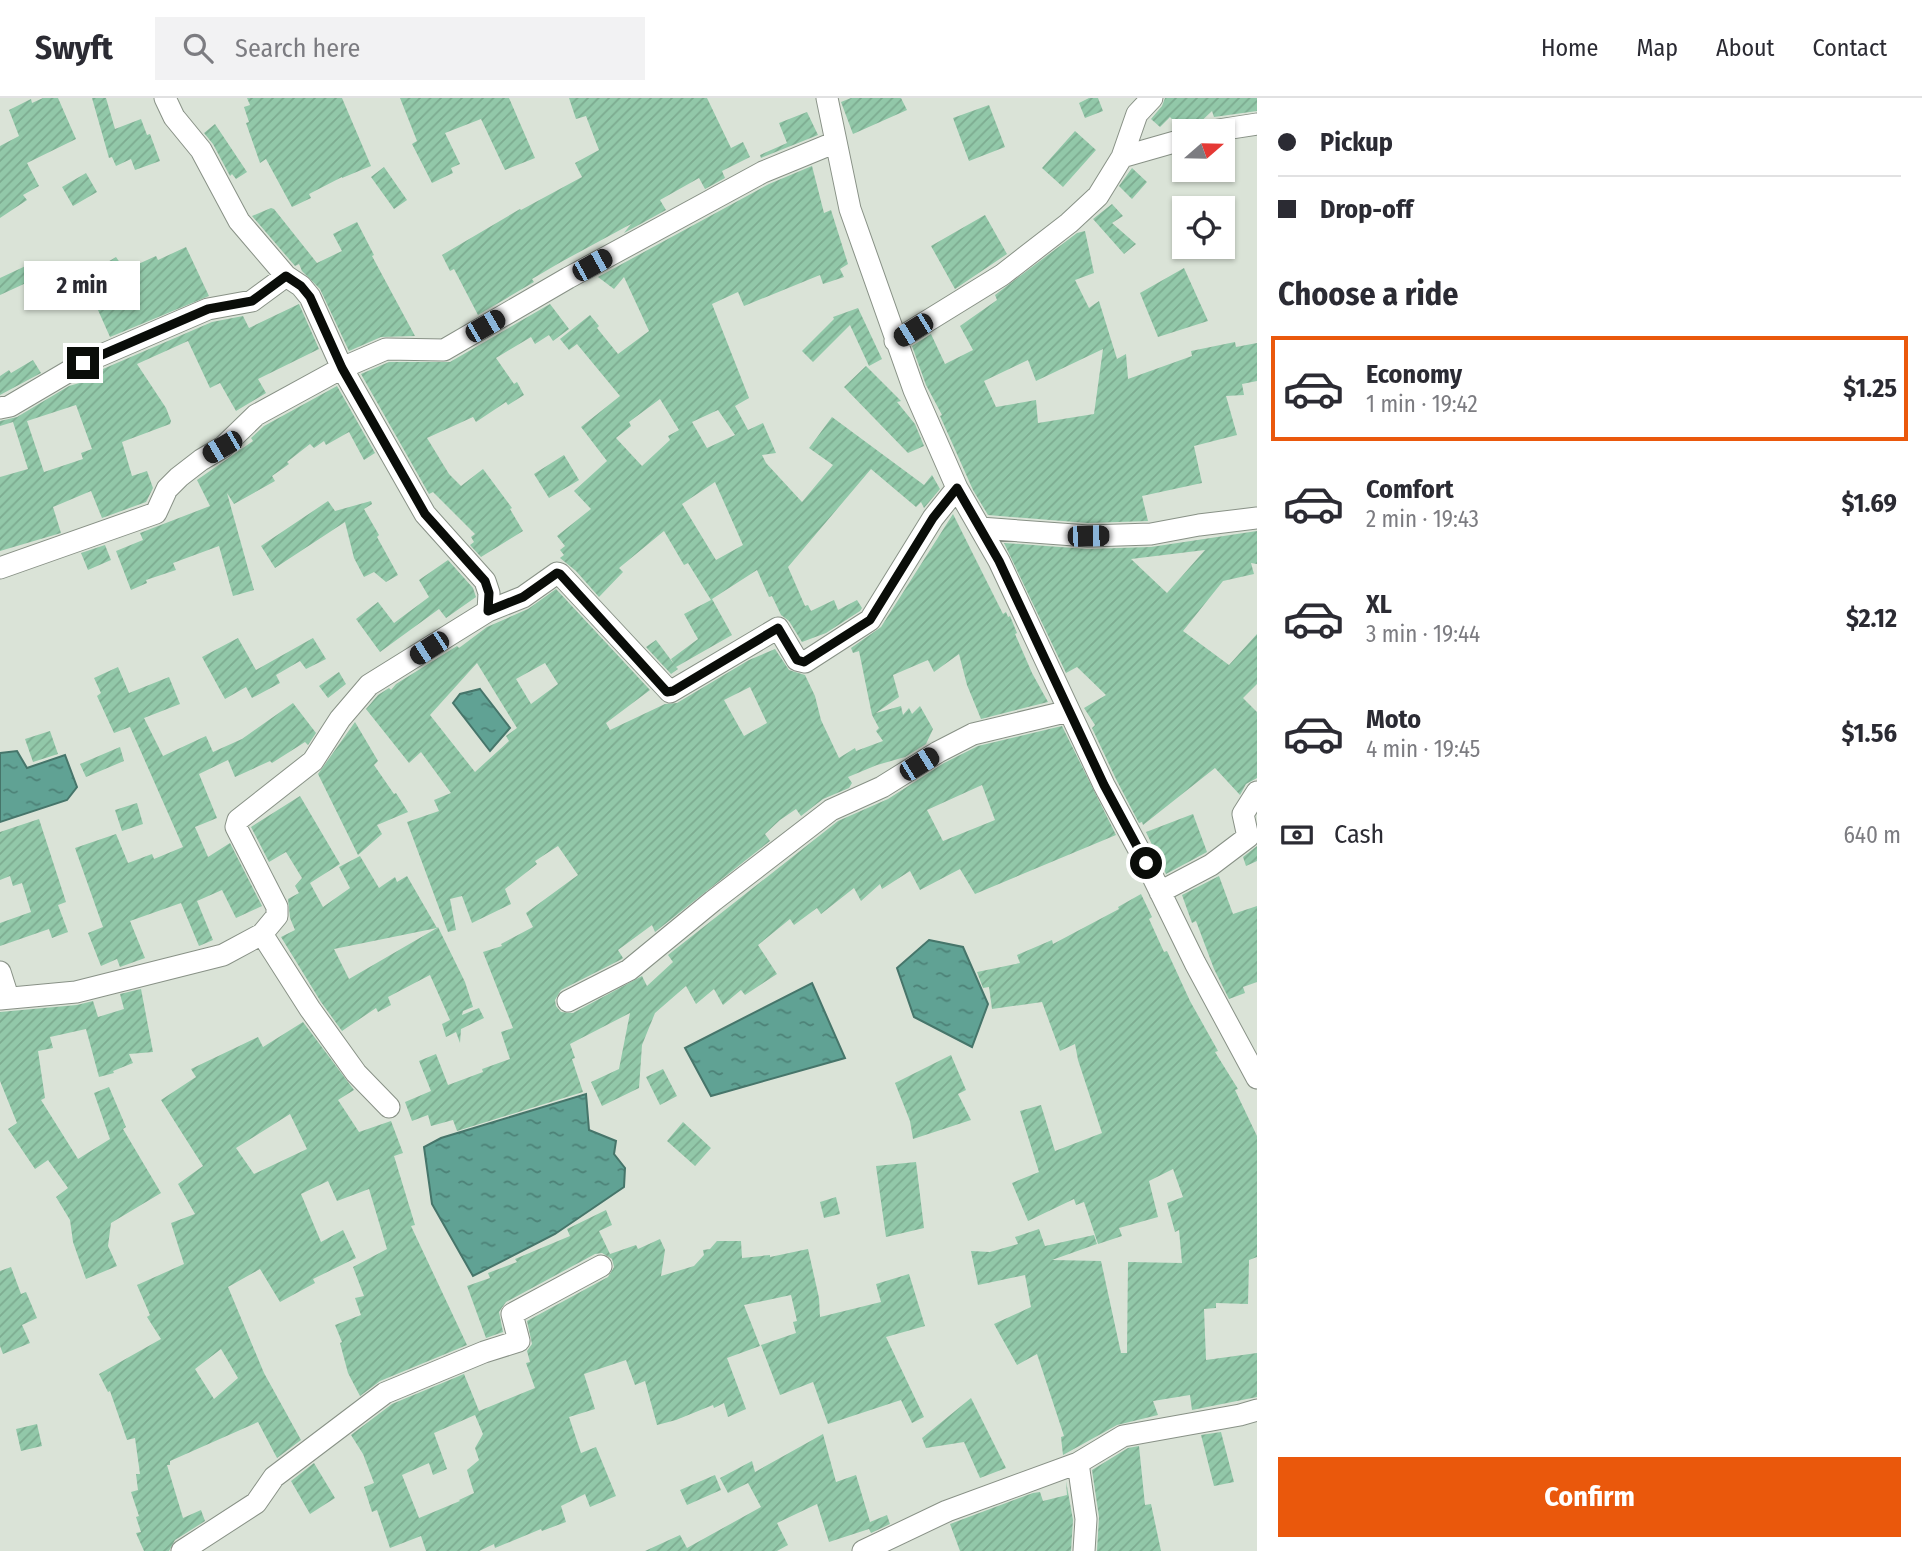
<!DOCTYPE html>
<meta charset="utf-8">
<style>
:root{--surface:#fff;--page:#f2f2f3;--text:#2b2b33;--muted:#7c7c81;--line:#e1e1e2;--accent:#ea580c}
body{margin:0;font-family:"Fira Sans Condensed",sans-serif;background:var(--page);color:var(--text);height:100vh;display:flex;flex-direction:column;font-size:26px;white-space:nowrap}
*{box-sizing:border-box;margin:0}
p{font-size:23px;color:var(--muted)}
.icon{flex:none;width:38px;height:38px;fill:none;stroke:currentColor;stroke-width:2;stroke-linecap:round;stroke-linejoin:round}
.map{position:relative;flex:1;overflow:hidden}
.details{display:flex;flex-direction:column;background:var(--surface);width:665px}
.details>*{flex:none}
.hud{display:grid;align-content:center;height:154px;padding:0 21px;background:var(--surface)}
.needle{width:46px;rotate:70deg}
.controls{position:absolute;left:1172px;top:21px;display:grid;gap:14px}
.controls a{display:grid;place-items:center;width:63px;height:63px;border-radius:0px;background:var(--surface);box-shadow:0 2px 5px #0004;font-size:35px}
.end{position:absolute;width:32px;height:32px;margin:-16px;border:9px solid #0a0d09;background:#fff;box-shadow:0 0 0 4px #fff}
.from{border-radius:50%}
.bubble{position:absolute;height:49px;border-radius:0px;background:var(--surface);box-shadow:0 2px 5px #0004;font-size:23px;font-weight:700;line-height:49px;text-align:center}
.car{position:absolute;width:21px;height:42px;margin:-21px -10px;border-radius:9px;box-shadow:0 0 5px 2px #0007;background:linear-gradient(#222 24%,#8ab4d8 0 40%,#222 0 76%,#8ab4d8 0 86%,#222 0)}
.hud b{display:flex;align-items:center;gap:24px;height:66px;font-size:26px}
.hud b+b{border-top:2px solid var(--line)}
.hud i{width:18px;height:18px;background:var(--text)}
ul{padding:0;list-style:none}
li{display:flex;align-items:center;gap:21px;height:105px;margin:0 14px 10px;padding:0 7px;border:4px solid transparent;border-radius:0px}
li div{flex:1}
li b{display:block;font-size:26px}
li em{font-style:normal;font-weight:700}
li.selected{border-color:var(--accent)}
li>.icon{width:63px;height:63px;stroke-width:1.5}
h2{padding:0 21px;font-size:32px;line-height:84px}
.pay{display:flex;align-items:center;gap:18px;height:77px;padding:0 21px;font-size:26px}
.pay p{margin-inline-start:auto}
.primary-button{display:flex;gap:14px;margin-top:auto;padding:14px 21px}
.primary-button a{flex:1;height:80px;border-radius:0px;background:var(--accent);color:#fff;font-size:28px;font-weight:700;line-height:80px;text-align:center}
header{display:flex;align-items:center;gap:42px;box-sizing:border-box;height:98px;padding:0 35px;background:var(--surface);border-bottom:2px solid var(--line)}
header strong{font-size:33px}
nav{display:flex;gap:38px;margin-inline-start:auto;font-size:24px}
.search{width:490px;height:63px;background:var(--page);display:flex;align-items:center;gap:18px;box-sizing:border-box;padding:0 24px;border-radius:0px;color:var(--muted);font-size:26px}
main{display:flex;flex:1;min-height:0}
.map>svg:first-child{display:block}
.water{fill:url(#water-ripples);stroke:#46756a;stroke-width:2}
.building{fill:url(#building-hatch);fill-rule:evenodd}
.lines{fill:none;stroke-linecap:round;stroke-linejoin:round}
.minor-casing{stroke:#889186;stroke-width:23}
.minor{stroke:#fff;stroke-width:21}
.route{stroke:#0a0d09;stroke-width:9}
</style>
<header>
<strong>Swyft</strong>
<div class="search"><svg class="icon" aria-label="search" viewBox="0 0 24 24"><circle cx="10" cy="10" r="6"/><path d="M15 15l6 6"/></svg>Search here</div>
<nav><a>Home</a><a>Map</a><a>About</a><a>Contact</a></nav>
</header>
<main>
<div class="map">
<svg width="1257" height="1453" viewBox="0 0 1257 1453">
<defs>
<pattern id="water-ripples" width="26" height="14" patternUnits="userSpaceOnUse" patternTransform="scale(1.75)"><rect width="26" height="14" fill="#60a294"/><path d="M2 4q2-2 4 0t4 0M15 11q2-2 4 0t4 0" fill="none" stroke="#4d8277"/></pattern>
<pattern id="building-hatch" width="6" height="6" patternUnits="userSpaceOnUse" patternTransform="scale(1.75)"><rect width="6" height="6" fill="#92c8a9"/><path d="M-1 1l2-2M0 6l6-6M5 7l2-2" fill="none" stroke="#7dab90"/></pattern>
</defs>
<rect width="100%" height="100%" fill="#dae3d7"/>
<!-- water -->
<path class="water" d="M480 591 510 630 490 653 453 605 460 596Z
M17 653 27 670 65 657 77 689 67 702 0 724V655Z
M929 842 963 849 988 906 972 949 914 919 897 870Z
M812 885 845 960 711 998 685 950Z
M586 996 589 1032 616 1043 614 1056 625 1070 624 1089 555 1136 473 1178 432 1106 424 1049 441 1040Z"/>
<!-- building -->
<path class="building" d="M43 0H58L76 41 27 65 39 88 23 97 27 102 0 120V48L19 38 9 12 31 1 32 5Z
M92 0H106L115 31 141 21 147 37 150 36 160 63 135 72 131 61 116 68 112 59 109 60Z
M247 0H342L371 68 342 80V79L309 96 311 100 292 109 266 61 260 65 246 25 249 24 244 9 250 7Z
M400 0H509L535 60 505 72 481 21 445 35 460 66 451 70 453 75 432 85 412 46 417 43Z
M569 0H707L731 50 743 44 750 59 722 73 725 80 705 91 699 80 660 102 666 112 624 135 631 126 561 164 532 181 534 184 478 217 454 171 450 173 442 157 520 111 521 112 582 79 575 65 599 52 586 18 576 21Z
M851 0H901L907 12 853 36 841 4Z
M1089 0H1098L1103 13 1085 20 1079 5Z
M1165 0H1257V13L1214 19 1212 13 1193 31 1188 28 1179 29 1170 19 1160 29 1151 21 1162 8Z
M989 7 1005 49 969 63 953 20Z
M807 14 818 37 761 60 760 57 787 45 779 25Z
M215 26 247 74 236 81 232 76 230 78 213 46 204 35Z
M1075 33 1096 52 1063 89 1042 70Z
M812 68 824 115 831 112 848 166 840 171 844 179 823 186 820 177 744 208 738 194 712 206 749 300 735 308 748 332 763 325 776 355 762 357 766 365 802 404 833 367 809 350 832 319 924 387 932 377 940 391 924 410 921 404 916 409 871 371 788 469 805 508 808 507 811 513 834 502 838 512 857 502 862 510 860 513 826 535 802 544 789 523 781 517 772 498 769 499 757 472 712 501 732 537 676 569 678 571 671 576 646 549 656 542 674 566 671 561 698 541 684 516 711 502 688 465 684 467 664 433 619 470 623 474 599 499 576 473 560 460 564 457 560 452 565 448 557 438 591 411 574 393 607 363 581 329 620 298 577 246 569 252 560 241 590 217 599 228 597 230 618 256 649 233 624 179 614 191 598 179 769 86ZM660 301 679 332 668 338 670 342 642 368 616 340 631 328 629 324ZM718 312 735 337 707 350 692 324ZM715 384 743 447 716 462 682 406Z
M384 69 407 102 394 111 371 79Z
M1132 70 1147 84 1132 101 1119 88Z
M86 75 97 94 73 108 62 89Z
M1112 106 1123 118 1112 125 1136 146 1124 156 1093 121Z
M271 110 274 111 317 165 342 153 333 136 357 124 374 157 372 158 415 238 381 239 349 253 320 191 302 173 299 166 295 168 252 118Z
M985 117 1007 156 955 191 931 148Z
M1085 133 1094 175 1075 182 1089 210 1099 203 1117 261 1126 256 1128 281 1192 258 1191 253 1235 244 1236 249 1257 245V283L1242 286 1244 297 1226 298 1237 337 1194 348 1202 385 1142 398 1148 423 1088 425 988 417 973 392 949 338 940 318 942 317 926 287 912 248 931 236 945 266 973 252 960 228 997 202 995 197 1077 135ZM1103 251 1094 316 1038 325 1036 302 996 309 984 283 1028 262 1036 283Z
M186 149 209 198 110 239 98 212 105 209 89 183 85 186 78 174 98 163 101 168 116 159 125 172 156 158 158 162Z
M32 165 39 179 0 197V180Z
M1184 170 1208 223 1158 239 1140 195Z
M299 206 319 251 258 281 266 295 236 313 220 285 210 290 188 243 137 266 166 310 171 323 170 326 122 344 132 378 147 373 153 390 146 404 102 420 91 393 53 409 61 435 0 453V379L28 371 13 324 0 328V323L17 319 69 288 83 284 82 281 89 277 212 224 243 218 249 230ZM76 307 92 351 81 355 83 361 44 374 27 323Z
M550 206 569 231 553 243 549 237 535 246 531 239 496 260 514 286 517 284 524 297 508 307 506 304 476 324 473 319 427 340 449 376 461 388 483 371 512 410 510 411 523 433 481 459 470 447 474 444 471 439 475 436 433 394 429 396 361 276 389 264H450Z
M858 210 882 261 869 268 850 227 813 264 802 253 834 221 833 219Z
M33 262 41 275 0 297V278L9 272 11 275Z
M866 268 901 303 897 304 915 326 924 348 908 355 844 289Z
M337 288 375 355 364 362 349 334 326 347 324 343 314 350 310 346 287 364 289 366 272 378 275 383 234 406 227 395 254 492 233 498 219 448 173 465 176 472 146 482 147 485 131 492 116 453 143 442 140 435 210 408 197 382 253 343 251 340 264 328Z
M564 357 579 382 549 400 534 376Z
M328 403 335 413 371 403 372 406 364 411 379 437 377 439 398 477 386 484 374 474 364 479 354 460 345 424 275 470 261 448Z
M953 416 1003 516 1006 514 1008 519 1010 518 1017 535 1015 536 1032 575 1048 604 981 621 967 587 959 556 934 574 928 562 893 577 899 599 876 615 901 608 903 617 909 610 912 616 920 608 933 631 926 646 905 659 877 667 848 679 852 685 849 690 823 701 801 718 796 711 780 722 765 736 770 743 655 834 652 827 618 852 623 860 622 861 561 892 555 902 556 908 561 914 573 915 642 878 647 888 673 864 668 857 838 723 888 701 944 665 978 648 1062 628 1116 737 975 796 960 771 920 792 910 773 882 791 880 786 861 803 854 790 821 816 817 810 794 827 790 821 758 847 777 876 745 897 741 892 723 907 714 891 696 906 686 888 655 915 642 947 639 990 602 1008 591 984 619 971 630 915 570 946 575 960 572 961 583 994 457 1033 453 1022 431 1028 428 1017 412 1023 405 1004 431 993 419 963 436 956 448 987 483 974 482 971 510 961 501 934 513 930 483 854 502 848 501 846 533 829 526 815 578 777 558 748 535 763 537 766 505 791 511 806 472 825 462 798 450 801 456 832 448 834 407 724 439 713 434 702 451 695 421 654 409 665 366 611 378 597 389 590 391 592 396 586 457 548 459 550 487 529 528 511 556 491 650 592 606 625 610 632 665 606 677 605 749 562 775 551 789 572 805 577 815 598 821 622 839 660 855 650 856 653 883 643 876 633 879 630 872 617 859 553 853 555 851 550 881 529ZM477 565 517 630 506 638 509 643 475 674 430 617ZM545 565 558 586 531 606 516 581ZM750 589 767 625 744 638 724 602ZM982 687 995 722 943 743 927 712Z
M1257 433V466L1251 465 1254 476 1223 483 1183 533 1229 567 1257 536V586L1243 600 1257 614V680L1246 686 1240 697 1215 670 1143 727 1142 724 1139 725 1116 681 1092 630 1095 627 1084 610 1106 597 1077 569 1066 575 1004 445 1087 451 1151 449ZM1205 452 1167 495 1131 461Z
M105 447 111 462 88 472 81 455Z
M448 462 473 490 476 499 446 520 439 511 380 554 356 521 378 504 394 525 429 499 419 482Z
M238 540 256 572 313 540 326 561 306 571 300 563 276 577 280 585 252 600 246 589 225 601 202 559Z
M118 569 129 595 169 579 180 606 144 620 163 658 206 638 213 654 242 641 293 605 316 635 308 647 305 644 272 665 270 663 235 679 228 662 199 676 217 720 195 729 208 759 230 745 262 808 236 820 222 792 197 803 213 842 199 848 181 805 130 823 145 860 120 869 117 861 101 868 88 835 103 829 75 750 116 736 128 765 152 756 154 761 183 749 130 629 114 635 97 598 101 595 94 580Z
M339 574 346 586 328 600 319 588Z
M355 624 378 663 374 667 394 696 396 695 408 714 377 727 382 736 358 757 318 676Z
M50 633 58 656 33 664 25 641Z
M120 649 124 663 86 679 80 666Z
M300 698 340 766 310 785 323 809 350 790 339 769 360 758 379 790 395 779 397 784 407 778 437 830 438 829 465 884 473 909 463 913 462 917 479 910 484 920 461 931 460 945 456 934 446 939 442 926 450 922 430 877 388 899 391 907 378 914 376 910 342 933 321 904 281 839 295 832 290 820 288 801 299 795 295 788 302 780 286 754 269 764 251 729ZM437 830 349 881 334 851Z
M137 705 143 726 122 733 115 712Z
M1193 716 1207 754 1166 776 1146 734Z
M39 721 66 804 58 807 68 834 52 840 49 831 0 848V825L31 814 22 785 13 788 10 778 0 782V734Z
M1257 748V763L1246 768 1243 759Z
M1219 778 1233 816 1257 808V884L1243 889 1245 895 1229 901 1214 871 1196 823 1192 825 1182 797Z
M1141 796 1152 819 1149 821 1164 854 1167 853 1190 903 1218 953 1215 954 1238 991 1235 992 1257 1038V1159L1249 1162 1248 1206 1216 1205V1210L1204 1211 1206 1262 1257 1255V1299L1192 1312 1190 1297 1153 1303 1158 1317 1117 1327 1063 1357 1061 1339 1064 1338 1037 1256 1017 1267 994 1226 1031 1209 1025 1177 978 1187 971 1153 990 1154 1018 1146 1015 1139 1039 1131 1045 1148 1094 1137 1097 1146 1052 1162 1101 1163 1121 1255H1127L1128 1164 1182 1165 1179 1132 1175 1134 1167 1105 1183 1099 1173 1071 1149 1083 1158 1119 1119 1130 1122 1138 1098 1146 1084 1104 1076 1107 1074 1101 1028 1123 1012 1085 1039 1074 1020 1013 1041 1007 1055 1053 1102 1035 1078 962 1075 946 1060 953 1042 904 992 911 989 889 983 890 977 874 1020 865 1017 857 1052 842 1053 846 1119 811 1118 809Z
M141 891 153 954 129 956 133 965 113 973 114 975 99 979 86 931 50 939 53 950 38 953 45 1000 41 1002 78 1061 110 1041 94 995 109 989 126 1029 123 1031 161 1095 111 1125 108 1148 117 1168 86 1181 73 1144 70 1122 56 1099 68 1090 48 1062 35 1071 8 1031 17 1025 0 983V914L77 907 93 903 98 919 124 911 120 896Z
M303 924 354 992 338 1002 359 1034 391 1023 403 1055 394 1058 415 1127 411 1128 467 1247 380 1283 360 1298 348 1275 340 1245 342 1244 335 1227 361 1217 355 1200 364 1198 353 1169 387 1151 369 1091 337 1103 328 1083 301 1096 321 1144 343 1132 356 1160 313 1181 315 1185 280 1204 260 1171 228 1189 264 1275 301 1342 277 1360 258 1324 170 1363V1367H167L183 1420 201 1412 205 1423 175 1442 169 1453H144L136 1435 141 1434 136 1419 139 1418 131 1394 138 1392 136 1376H140L135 1340 127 1342 110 1293 108 1294 99 1276 161 1241 147 1219 150 1217 137 1187 184 1166 171 1125 195 1116 178 1086 203 1068 161 1002 196 979 191 971 258 939 263 949ZM290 1016 307 1051 254 1076 236 1050ZM221 1251 238 1280 214 1301 195 1271Z
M951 957 966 992 958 996 971 1022 913 1041 910 1023 895 985Z
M663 971 677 998 660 1007 646 979Z
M683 1024 711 1050 695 1068 667 1043Z
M916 1064 924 1130 886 1139 876 1068Z
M836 1099 840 1116 824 1120 820 1104Z
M606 1112 612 1127 599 1133 610 1156 636 1147 638 1151 660 1141 665 1152 661 1178 694 1168 704 1157 703 1152 710 1151 717 1143H741L742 1160 770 1157V1159L808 1151 819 1200 820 1219 881 1204 876 1186 909 1176 925 1228 886 1239 924 1319 912 1325 901 1302 828 1326 813 1284 780 1297 761 1247 796 1235 793 1224 797 1223 791 1197 744 1207 760 1248 727 1260 746 1311 728 1319 724 1305 714 1310 713 1307 676 1322 657 1327 645 1283 635 1287 626 1262 584 1276 595 1311 569 1319 581 1355 596 1349 616 1398 590 1409 585 1396 561 1408 566 1424 542 1433 541 1431 495 1450 494 1446 479 1453H426L421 1438 390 1450 377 1412 372 1414 364 1389 374 1385 363 1356 351 1337 392 1306 464 1276 479 1313 535 1290 526 1265 530 1264 527 1253 532 1246 527 1223 608 1179 614 1169 612 1161 602 1155 595 1156 506 1204 499 1214 503 1234 486 1240 467 1188 490 1180 488 1175 517 1164 515 1161 570 1138 567 1131ZM475 1317 483 1336 475 1350 479 1362 467 1372 474 1395 459 1402 460 1403 419 1420 402 1377 429 1365 433 1377 447 1371 434 1335Z
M11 1169 21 1196 26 1194 37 1220 22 1227 30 1245 3 1256 0 1248V1173Z
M971 1300 1006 1370 980 1380 964 1344 926 1350 922 1340Z
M37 1326 42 1348 21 1353 16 1331Z
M1221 1334 1234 1384 1214 1388 1201 1337Z
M823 1336 836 1384 856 1377 870 1424 887 1417 890 1426 871 1435 869 1431 829 1444 817 1406 777 1425 788 1447 777 1453H645L680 1437 687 1450 761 1409 748 1385 728 1395 720 1380 752 1363 755 1374Z
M1139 1348 1145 1407 1151 1406 1161 1453H1097L1099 1419 1092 1372 1128 1350Z
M314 1365 335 1400 310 1416 291 1383Z
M715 1377 721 1392 687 1407 680 1392Z
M1066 1383 1073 1422 1071 1453H960L950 1426 1033 1395 1040 1394 1043 1403 1067 1397Z"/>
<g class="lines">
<!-- minor casing -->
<g class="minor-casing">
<path id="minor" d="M827 0 850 111 914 292 957 390 999 463 1104 687 1146 765 1195 865 1257 980
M1212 33 1257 26
M1122 59 1137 16 1152 0
M286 178 301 188 310 199 342 270 386 251 444 252 568 180 763 74 836 44
M895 243 1002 177 1069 125 1098 98 1122 59 1185 41
M0 310 10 308 83 265 208 211 252 203 286 178 239 123 201 52 174 19 165 0
M980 430 1088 438 1151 436 1199 427 1257 420
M0 470 156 415 167 391 179 379 201 362 223 349 256 317 342 270 425 416 485 483 489 495 488 513 369 587 340 621 313 663 238 722 236 729 277 809V818L262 836 310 911 356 975 389 1009
M488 513 523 499 557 475 560 476 670 594 778 530 797 562 805 564 870 522 933 420 957 390
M1160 794 1211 767 1248 739 1243 716 1257 694
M0 874 8 899
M0 901 76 894 223 857 262 836
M568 903 629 872 713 803 831 712 882 689 938 654 973 636 1069 613
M1078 1365 1123 1338 1240 1317 1257 1312
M182 1453 256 1405 274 1379 385 1295 484 1254 519 1243 512 1216 601 1168
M863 1453 947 1413 1078 1365 1086 1421 1084 1453"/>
</g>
<!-- minor -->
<use href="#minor" class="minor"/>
</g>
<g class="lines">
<!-- route -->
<path class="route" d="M83 265 208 211 252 203 286 178 301 188 310 199 342 270 425 416 485 483 489 495 488 513 523 499 557 475 560 476 667 594 673 593 778 530 797 562 804 564 870 522 933 420 957 390 999 463 1104 687 1146 765"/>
</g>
</svg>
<div class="controls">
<a><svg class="needle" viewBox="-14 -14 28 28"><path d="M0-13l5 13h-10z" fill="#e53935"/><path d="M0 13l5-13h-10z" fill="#7c7c81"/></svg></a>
<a><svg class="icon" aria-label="locate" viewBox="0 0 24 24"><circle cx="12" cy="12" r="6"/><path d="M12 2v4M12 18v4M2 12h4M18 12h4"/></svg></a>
</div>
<i class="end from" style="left:1146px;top:765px"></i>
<i class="end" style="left:83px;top:265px"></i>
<div class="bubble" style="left:24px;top:163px;width:116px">2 min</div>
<i class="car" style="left:592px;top:167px;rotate:61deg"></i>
<i class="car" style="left:485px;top:228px;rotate:60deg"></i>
<i class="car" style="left:913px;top:232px;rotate:238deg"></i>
<i class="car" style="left:222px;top:349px;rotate:240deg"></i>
<i class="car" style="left:1088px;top:438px;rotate:89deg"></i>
<i class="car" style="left:429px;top:550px;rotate:237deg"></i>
<i class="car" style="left:919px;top:666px;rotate:58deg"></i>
</div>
<section class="details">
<div class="hud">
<b><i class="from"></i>Pickup</b>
<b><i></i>Drop-off</b>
</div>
<h2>Choose a ride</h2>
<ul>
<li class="selected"><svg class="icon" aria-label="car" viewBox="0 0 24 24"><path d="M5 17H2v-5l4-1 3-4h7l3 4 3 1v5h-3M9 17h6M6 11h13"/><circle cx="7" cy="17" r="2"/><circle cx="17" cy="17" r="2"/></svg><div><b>Economy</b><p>1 min · 19:42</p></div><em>$1.25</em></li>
<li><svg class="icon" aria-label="car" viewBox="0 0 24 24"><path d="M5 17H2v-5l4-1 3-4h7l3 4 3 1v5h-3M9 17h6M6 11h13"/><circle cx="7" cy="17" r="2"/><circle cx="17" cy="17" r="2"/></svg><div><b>Comfort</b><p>2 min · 19:43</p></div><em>$1.69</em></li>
<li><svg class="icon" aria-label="car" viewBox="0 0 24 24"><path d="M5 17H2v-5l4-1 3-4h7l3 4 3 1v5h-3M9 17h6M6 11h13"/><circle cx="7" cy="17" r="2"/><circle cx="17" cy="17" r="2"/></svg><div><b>XL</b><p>3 min · 19:44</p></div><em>$2.12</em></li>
<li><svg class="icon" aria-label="car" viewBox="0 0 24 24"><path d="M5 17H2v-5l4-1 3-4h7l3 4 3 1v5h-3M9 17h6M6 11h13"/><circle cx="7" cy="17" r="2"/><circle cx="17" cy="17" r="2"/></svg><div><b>Moto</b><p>4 min · 19:45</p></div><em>$1.56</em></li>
</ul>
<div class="pay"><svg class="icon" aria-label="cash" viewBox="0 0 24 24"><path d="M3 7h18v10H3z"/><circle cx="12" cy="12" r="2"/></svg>Cash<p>640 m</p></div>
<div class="primary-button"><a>Confirm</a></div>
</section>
</main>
